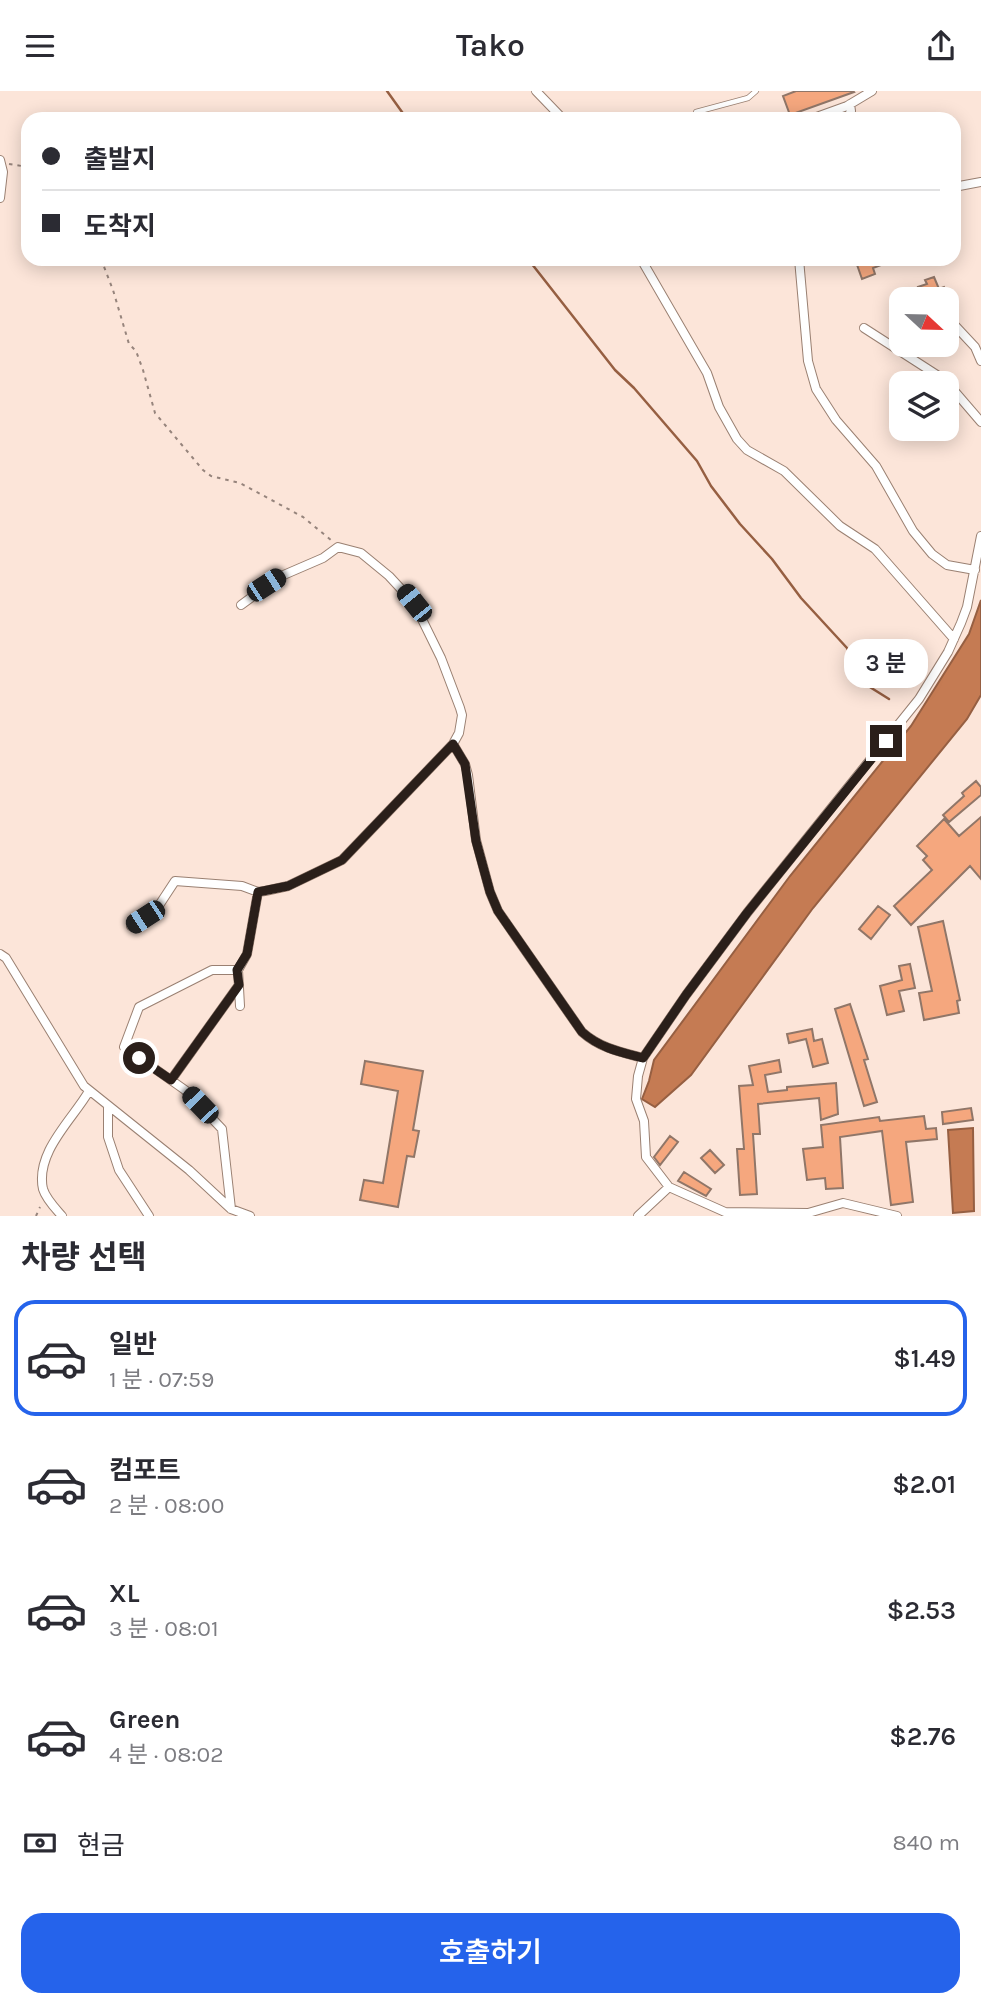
<!DOCTYPE html>
<html lang="ko">
<meta charset="utf-8">
<style>
:root{--surface:#fff;--page:#f2f2f3;--text:#2b2b33;--muted:#7c7c81;--line:#e1e1e2;--accent:#2563eb}
body{margin:0;font-family:Karla,"Noto Sans KR",sans-serif;background:var(--page);color:var(--text);height:100vh;display:flex;flex-direction:column;font-size:26px;white-space:nowrap}
*{box-sizing:border-box;margin:0}
p{font-size:23px;color:var(--muted)}
.icon{flex:none;width:38px;height:38px;fill:none;stroke:currentColor;stroke-width:2;stroke-linecap:round;stroke-linejoin:round}
.map{position:relative;height:1125px;overflow:hidden}
.details{display:flex;flex-direction:column;background:var(--surface);flex:1}
.details>*{flex:none}
.banner{position:absolute;left:21px;top:21px;width:940px;height:154px;border-radius:21px;box-shadow:0 4px 18px #0003;display:grid;align-content:center;height:154px;padding:0 21px;background:var(--surface)}
.needle{width:46px;rotate:112deg}
.tools{position:absolute;left:889px;top:196px;display:grid;gap:14px}
.tools a{display:grid;place-items:center;width:70px;height:70px;border-radius:14px;background:var(--surface);box-shadow:0 4px 18px #0003;font-size:35px}
.end{position:absolute;width:32px;height:32px;margin:-16px;border:9px solid #2a1f1a;background:#fff;box-shadow:0 0 0 4px #fff}
.from{border-radius:50%}
.bubble{position:absolute;height:49px;border-radius:21px;background:var(--surface);box-shadow:0 4px 18px #0003;font-size:23px;font-weight:600;line-height:49px;text-align:center}
.car{position:absolute;width:21px;height:42px;margin:-21px -10px;border-radius:9px;box-shadow:0 0 5px 2px #0007;background:linear-gradient(#222 24%,#8ab4d8 0 40%,#222 0 76%,#8ab4d8 0 86%,#222 0)}
.banner b{display:flex;align-items:center;gap:24px;height:66px;font-size:26px}
.banner b+b{border-top:2px solid var(--line)}
.banner i{width:18px;height:18px;background:var(--text)}
ul{padding:0;list-style:none}
li{display:flex;align-items:center;gap:21px;height:116px;margin:0 14px 10px;padding:0 7px;border:4px solid transparent;border-radius:21px}
li div{flex:1}
li b{display:block;font-size:26px}
li em{font-style:normal;font-weight:600}
li.current{border-color:var(--accent)}
li>.icon{width:63px;height:63px;stroke-width:1.5}
h2{padding:0 21px;font-size:32px;line-height:84px}
.pay{display:flex;align-items:center;gap:18px;height:77px;padding:0 21px;font-size:26px}
.pay p{margin-inline-start:auto}
.primary-button{display:flex;gap:14px;margin-top:auto;padding:14px 21px}
.primary-button a{flex:1;height:80px;border-radius:21px;background:var(--accent);color:#fff;font-size:28px;font-weight:600;line-height:80px;text-align:center}
header{display:flex;justify-content:space-between;align-items:center;height:91px;padding:0 21px;background:var(--surface);font-size:32px;font-weight:600}
.map>svg:first-child{display:block}
.water{fill:#c57b53;stroke:#965f42;stroke-width:2}
.lines{fill:none;stroke-linecap:round;stroke-linejoin:round}
.stream{stroke:#965f42;stroke-width:2.5}
.building{fill:#f5a77e;stroke:#907668;stroke-width:2}
.lane-casing{stroke:#9a8072;stroke-width:6}
.street-casing{stroke:#9a8072;stroke-width:10}
.path{stroke:#96847c;stroke-width:2;stroke-dasharray:3.5 5;stroke-linecap:butt}
.lane{stroke:#fff;stroke-width:4.5}
.street{stroke:#fff;stroke-width:8}
.route{stroke:#2a1f1a;stroke-width:9}
</style>
<header><svg class="icon" aria-label="menu" viewBox="0 0 24 24"><path d="M4 6h16M4 12h16M4 18h16"/></svg>Tako<svg class="icon" aria-label="share" viewBox="0 0 24 24"><path d="M12 15V3M7 8l5-5 5 5M5 13v7h14v-7"/></svg></header>
<div class="map">
<svg width="981" height="1125" viewBox="0 0 981 1125">
<rect width="100%" height="100%" fill="#fce5d9"/>
<!-- water -->
<path class="water" d="M981 509V604L967 628 813 817 691 984 655 1016 642 1008 649 990 654 969 790 785 911 635 969 543Z
M973 1037 974 1120 953 1122 948 1039Z"/>
<g class="lines">
<!-- stream -->
<path class="stream" d="M387 0 407 28
M528 168 615 279 634 297 697 370 711 395 740 433 772 468 801 507 847 557 865 593 889 608"/>
</g>
<!-- building -->
<path class="building" d="M796 0H853L854 1 790 24 783 5Z
M855 168H894V169L873 177 875 183 862 188Z
M934 186 939 198 944 196 948 206 942 208H922L918 196 927 193 925 189Z
M976 690 981 696V704L949 731 943 724 964 705 962 702Z
M981 726V788L970 775 911 834 894 815 932 779 923 769 927 765 917 755 944 728 959 745Z
M878 815 890 824 871 848 859 838Z
M943 830 960 909 957 910 959 922 924 929 919 902 932 900 918 836Z
M910 873 915 897 899 900 904 920 887 924 880 895 902 889 899 875Z
M850 913 868 968 864 969 877 1011 864 1015 835 918Z
M812 938 814 950 822 948 828 972 813 976 806 948 789 952 787 943Z
M779 969 781 981 765 984 768 1001 787 999V996L836 992 838 1023 821 1029 819 1007 758 1013 760 1043H753L757 1103 740 1104 737 1058H744L739 995 753 994 749 975Z
M365 970 423 980 413 1039 419 1040 414 1066 407 1065 398 1116 360 1109 364 1089 383 1092 398 1000 361 993Z
M971 1017 973 1029 943 1033 942 1021Z
M924 1025 926 1038 936 1037 937 1048 906 1051 913 1111 891 1114 882 1040 840 1046 843 1097 826 1098 825 1087 807 1089 803 1058 823 1056 821 1034 879 1026 880 1030Z
M670 1045 678 1051 660 1074 654 1066Z
M710 1059 724 1074 715 1082 701 1067Z
M684 1081 711 1098 706 1105 678 1090Z"/>
<g class="lines">
<!-- lane casing -->
<g class="lane-casing">
<path id="lane" d="M694 28 696 21 748 7 756 0"/>
</g>
<!-- street casing -->
<g class="street-casing">
<path id="street" d="M536 0 563 28
M811 28 847 15 872 0
M847 28 851 20 850 13
M0 69 3 81 0 107
M954 96 981 91
M641 168 707 282 719 316 737 348 747 359 784 380 840 435 875 458 954 548
M799 168 808 270 816 298 836 329 876 375 913 440 932 463 947 474 975 479
M947 226 975 256 981 270
M864 237 937 284 951 296 981 331
M453 653 465 673 468 684 476 749 490 801 498 820 582 941C600 957 620 961 643 967
M131 835 154 822 175 790 242 795 258 801 265 800 288 795 342 769 453 653 459 642 462 624 460 617 441 567 414 512 389 485 361 462 338 456 323 467 279 486 241 514
M0 863 6 867 84 995 189 1079 231 1118 250 1125
M238 879 240 915
M171 989 239 894
M108 1016V1046L119 1079 149 1125
M669 1096 646 1066 644 1030 636 1008 638 985 643 967 686 904 747 822 919 608 948 561 961 532 967 516 981 445
M231 1118 222 1038 185 999 124 956 139 916 212 879H238L247 863 258 801
M62 1125C55 1117 46 1108 43 1098 35 1061 73 1028 89 1000
M638 1125 669 1096 725 1121 808 1122 843 1112 897 1125"/>
</g>
<!-- path -->
<path class="path" d="M9 73 28 76
M101 168 113 199 129 253 136 260 143 279 155 322 203 379 211 385 240 392 303 426 331 449
M36 1125 40 1116"/>
<!-- lane -->
<use href="#lane" class="lane"/>
<!-- street -->
<use href="#street" class="street"/>
</g>
<g class="lines">
<!-- route -->
<path class="route" d="M139 967 171 989 239 894 237 879 247 863 258 801 288 795 342 769 453 653 465 673 476 750 490 801 498 820 582 941C600 957 620 961 643 967L686 904 747 822 886 650"/>
</g>
</svg>
<div class="tools">
<a><svg class="needle" viewBox="-14 -14 28 28"><path d="M0-13l5 13h-10z" fill="#e53935"/><path d="M0 13l5-13h-10z" fill="#7c7c81"/></svg></a>
<a><svg class="icon" aria-label="layers" viewBox="0 0 24 24"><path d="M12 4l9 5-9 5-9-5zM3 14l9 5 9-5"/></svg></a>
</div>
<i class="end from" style="left:139px;top:967px"></i>
<i class="end" style="left:886px;top:650px"></i>
<div class="bubble" style="left:844px;top:548px;width:84px">3 분</div>
<i class="car" style="left:266px;top:494px;rotate:57deg"></i>
<i class="car" style="left:414px;top:512px;rotate:321deg"></i>
<i class="car" style="left:145px;top:826px;rotate:237deg"></i>
<i class="car" style="left:200px;top:1014px;rotate:316deg"></i>
<div class="banner">
<b><i class="from"></i>출발지</b>
<b><i></i>도착지</b>
</div>
</div>
<section class="details">
<h2>차량 선택</h2>
<ul>
<li class="current"><svg class="icon" aria-label="car" viewBox="0 0 24 24"><path d="M5 17H2v-5l4-1 3-4h7l3 4 3 1v5h-3M9 17h6M6 11h13"/><circle cx="7" cy="17" r="2"/><circle cx="17" cy="17" r="2"/></svg><div><b>일반</b><p>1 분 · 07:59</p></div><em>$1.49</em></li>
<li><svg class="icon" aria-label="car" viewBox="0 0 24 24"><path d="M5 17H2v-5l4-1 3-4h7l3 4 3 1v5h-3M9 17h6M6 11h13"/><circle cx="7" cy="17" r="2"/><circle cx="17" cy="17" r="2"/></svg><div><b>컴포트</b><p>2 분 · 08:00</p></div><em>$2.01</em></li>
<li><svg class="icon" aria-label="car" viewBox="0 0 24 24"><path d="M5 17H2v-5l4-1 3-4h7l3 4 3 1v5h-3M9 17h6M6 11h13"/><circle cx="7" cy="17" r="2"/><circle cx="17" cy="17" r="2"/></svg><div><b>XL</b><p>3 분 · 08:01</p></div><em>$2.53</em></li>
<li><svg class="icon" aria-label="car" viewBox="0 0 24 24"><path d="M5 17H2v-5l4-1 3-4h7l3 4 3 1v5h-3M9 17h6M6 11h13"/><circle cx="7" cy="17" r="2"/><circle cx="17" cy="17" r="2"/></svg><div><b>Green</b><p>4 분 · 08:02</p></div><em>$2.76</em></li>
</ul>
<div class="pay"><svg class="icon" aria-label="cash" viewBox="0 0 24 24"><path d="M3 7h18v10H3z"/><circle cx="12" cy="12" r="2"/></svg>현금<p>840 m</p></div>
<div class="primary-button"><a>호출하기</a></div>
</section>
